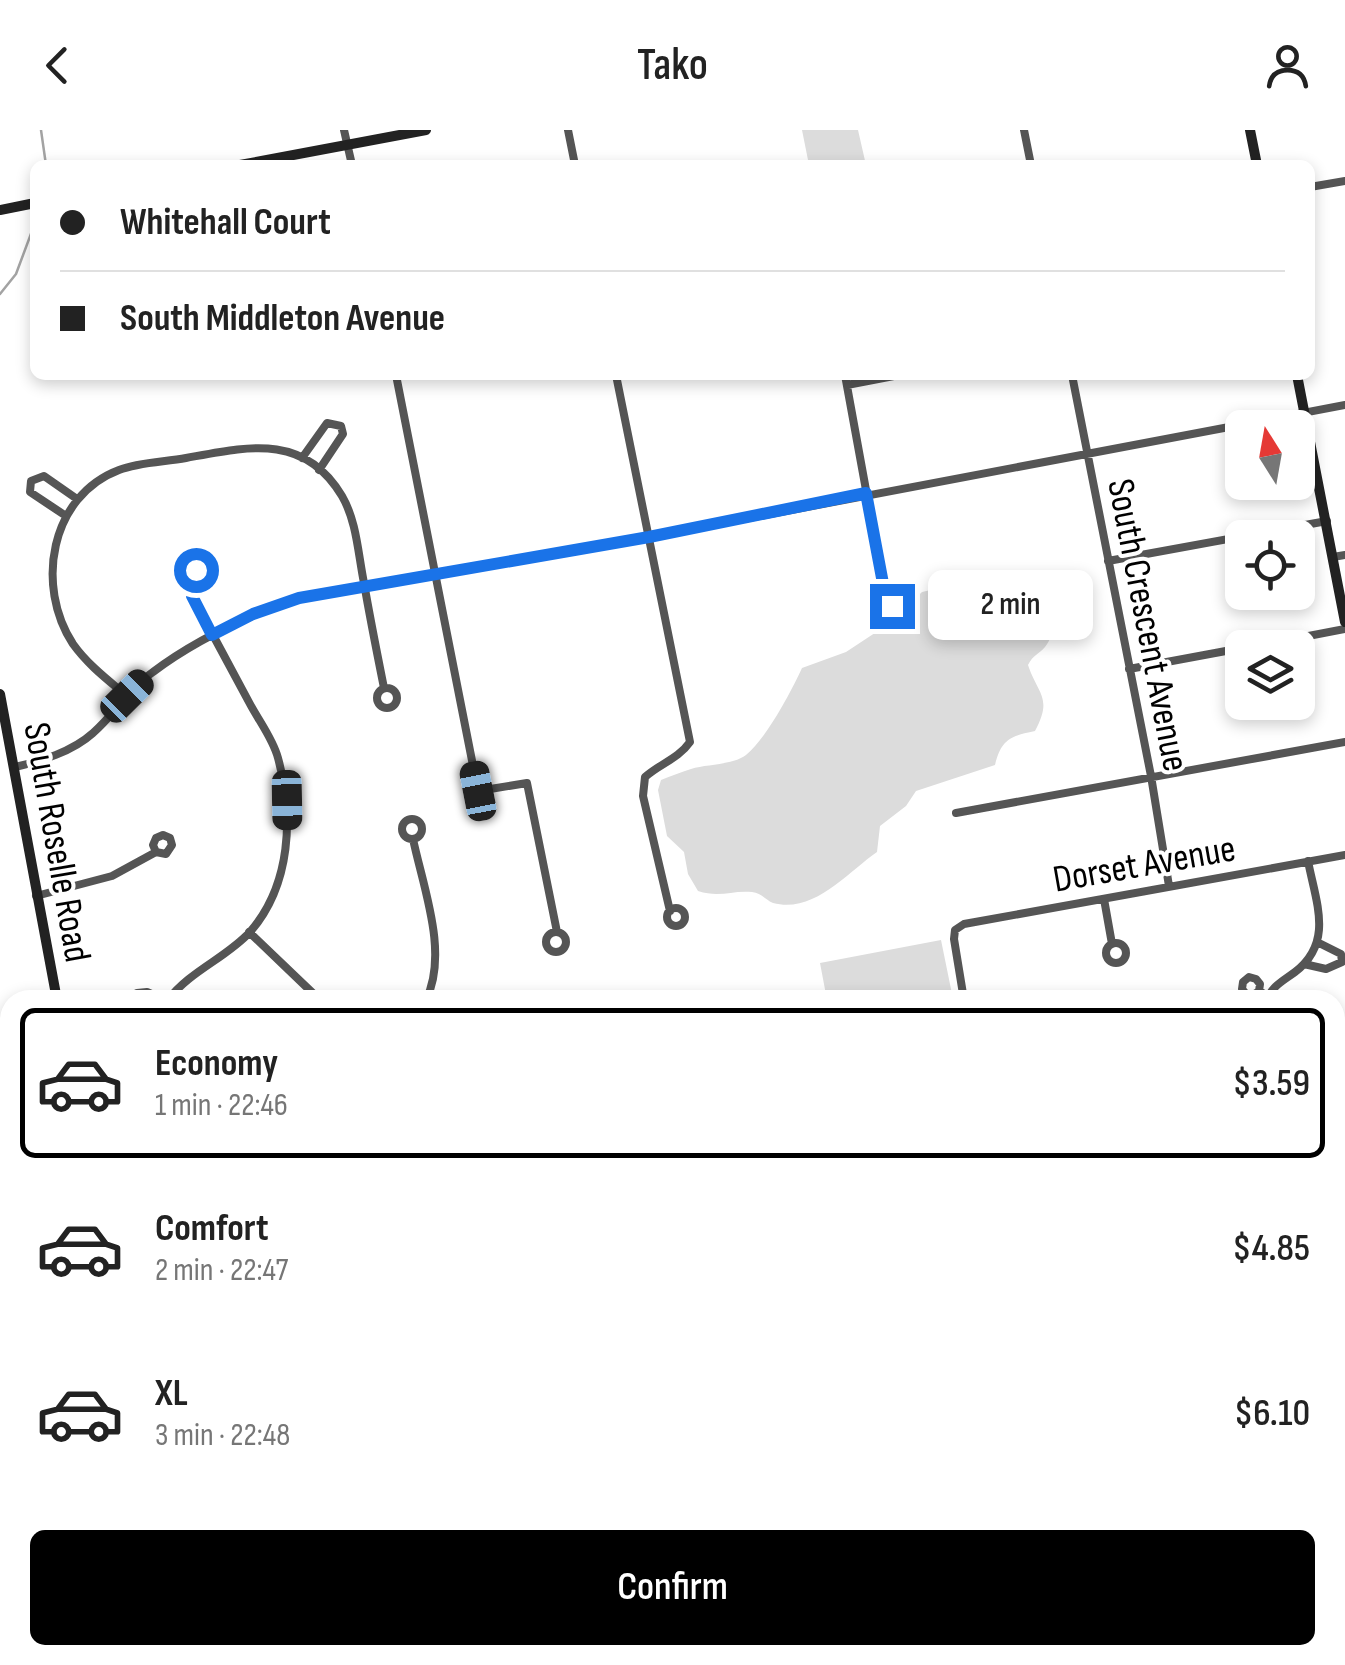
<!DOCTYPE html>
<meta charset="utf-8">
<style>
:root{--surface:#fff;--page:#f2f2f2;--text:#222;--muted:#767676;--line:#e0e0e0;--accent:#000}
body{margin:0;font-family:"Sofia Sans Condensed",sans-serif;background:var(--page);color:var(--text);height:100vh;display:flex;flex-direction:column;font-size:38px;white-space:nowrap}
*{box-sizing:border-box;margin:0}
p{font-size:32px;color:var(--muted)}
.icon{flex:none;width:55px;height:55px;fill:none;stroke:currentColor;stroke-width:2;stroke-linecap:round;stroke-linejoin:round}
.map{position:relative;flex:1;overflow:hidden}
.drawer{position:absolute;left:0px;top:860px;width:1345px;height:675px;display:flex;flex-direction:column;background:var(--surface);border-radius:30px 30px 0 0;box-shadow:0 5px 15px #0003}
.drawer>*{flex:none}
.hud{position:absolute;left:30px;top:30px;width:1285px;height:220px;border-radius:15px;box-shadow:0 5px 15px #0003;display:grid;align-content:center;height:220px;padding:0 30px;background:var(--surface)}
.needle{width:65px;rotate:349deg}
.controls{position:absolute;left:1225px;top:280px;display:grid;gap:20px}
.controls a{display:grid;place-items:center;width:90px;height:90px;border-radius:15px;background:var(--surface);box-shadow:0 5px 15px #0003;font-size:50px}
.end{position:absolute;width:45px;height:45px;margin:-22px;border:12px solid #1a73e8;background:#fff;box-shadow:0 0 0 5px #fff}
.from{border-radius:50%}
.bubble{position:absolute;height:70px;border-radius:15px;background:var(--surface);box-shadow:0 5px 15px #0003;font-size:32px;font-weight:600;line-height:70px;text-align:center}
.car{position:absolute;width:30px;height:60px;margin:-30px -15px;border-radius:12px;box-shadow:0 0 8px 2px #0007;background:linear-gradient(#222 24%,#8ab4d8 0 40%,#222 0 76%,#8ab4d8 0 86%,#222 0)}
.hud b{display:flex;align-items:center;gap:35px;height:95px;font-size:38px}
.hud b+b{border-top:2px solid var(--line)}
.hud i{width:25px;height:25px;background:var(--text)}
ul{padding:18px 0 0;list-style:none}
li{display:flex;align-items:center;gap:30px;height:150px;margin:0 20px 15px;padding:0 10px;border:5px solid transparent;border-radius:15px}
li div{flex:1}
li b{display:block;font-size:38px}
li em{font-style:normal;font-weight:600}
li.on{border-color:var(--accent)}
li>.icon{width:90px;height:90px;stroke-width:1.5}
.cta{display:flex;gap:20px;margin-top:auto;padding:20px 30px}
.cta a{flex:1;height:115px;border-radius:15px;background:var(--accent);color:#fff;font-size:40px;font-weight:600;line-height:115px;text-align:center}
header{display:flex;justify-content:space-between;align-items:center;height:130px;padding:0 30px;background:var(--surface);font-size:45px;font-weight:600}
.map>svg:first-child{display:block}
.green{fill:#dcdcdc}
.lines{fill:none;stroke-linecap:round;stroke-linejoin:round}
.stream{stroke:#a3a3a3;stroke-width:2.5}
.street{stroke:#555;stroke-width:8}
.secondary{stroke:#222;stroke-width:10}
.route{stroke:#1a73e8;stroke-width:12}
.labels{text-anchor:middle;stroke-width:8;stroke-linejoin:round;paint-order:stroke}
.street-label{font-size:38px;fill:#000;stroke:#fff}
</style>
<header><svg class="icon" aria-label="back" viewBox="0 0 24 24"><path d="M15 5l-7 7 7 7"/></svg>Tako<svg class="icon" aria-label="person" viewBox="0 0 24 24"><circle cx="12" cy="8" r="4"/><path d="M4 21q1-7 8-7t8 7"/></svg></header>
<div class="map">
<svg width="1345" height="1535" viewBox="0 0 1345 1535">
<rect width="100%" height="100%" fill="#fff"/>
<!-- green -->
<path class="green" d="M802 0H858L866 35H809Z
M1016 441C1041 448 1065 493 1045 517 1038 525 1033 525 1028 535 1038 565 1053 567 1035 601 1010 606 1001 610 995 635L916 661 906 676 880 696 877 722C848 742 814 784 773 773 765 770 762 763 752 762 732 760 720 768 698 761L688 744 684 722 667 706 658 660 661 650C671 646 681 642 691 639 707 634 733 635 746 625 766 609 791 562 802 538L846 522 890 493 922 462Z
M941 810 952 864 923 870H827L820 833Z"/>
<g class="lines">
<!-- stream -->
<path class="stream" d="M41 0 46 35
M0 164 16 144 35 93"/>
<!-- street -->
<path class="street" d="M344 0 352 35
M568 0 575 35
M1024 0 1031 35
M1310 57 1345 51
M396 245 478 661 527 653 557 802
M616 245 690 612C678 629 661 633 645 647L643 666 670 781
M845 245 885 464 892 476
M1072 245 1151 646 1169 756
M847 255 899 245
M302 328 327 293 341 296 343 304 319 340
M66 386 30 362 31 351 44 346 77 369
M1333 427 1345 425
M1108 431 1327 391
M1246 518 1345 499
M1129 539 1242 518
M377 568a10 10 0 1 1 20 0a10 10 0 1 1-20 0Z
M127 566C108 550 88 535 73 514 35 456 50 366 119 340 139 332 165 332 186 328 246 317 304 302 342 366 357 392 358 424 364 453 370 488 377 523 384 558
M15 637C41 631 72 622 93 603 114 585 130 558 153 542 197 509 247 486 299 468L649 407 1345 275
M956 683 1345 612
M402 699a10 10 0 1 1 20 0a10 10 0 1 1-20 0Z
M413 709C423 757 449 823 426 870
M36 766 112 746 156 722 166 724 172 715 170 708 163 705 156 708 153 715 156 722
M1104 769 1112 814
M667 787a9 9 0 1 1 18 0a9 9 0 1 1-18 0Z
M249 802 320 870
M546 812a10 10 0 1 1 20 0a10 10 0 1 1-20 0Z
M1106 823a10 10 0 1 1 20 0a10 10 0 1 1-20 0Z
M1304 834 1326 839 1342 832 1341 824 1319 813
M1259 861 1260 854 1256 849 1249 847 1243 852 1242 859 1246 864 1253 865 1259 861 1268 866
M133 870 137 863 147 862 165 870
M168 870C190 841 226 828 250 802 291 755 294 686 278 628 273 609 259 591 250 574 231 538 211 502 192 466V456L184 451V444L192 439 198 442 201 448 198 454 192 456
M964 870 954 809 955 800 964 794 1345 725
M1267 870C1272 856 1283 851 1295 842 1334 812 1316 773 1308 731
M1335 940 1345 938
M1335 1057 1345 1055
M1335 1175 1345 1173
M1335 1295 1345 1294
M1335 1311 1345 1314
M0 1318 10 1317
M256 1525 257 1535
M692 1525 696 1535
M832 1525 839 1535
M1322 1525 1331 1535
M581 1530C614 1534 644 1534 676 1525
M53 1535 82 1532
M341 1535 372 1525
M819 1535 826 1525
M970 1535 975 1525"/>
<!-- secondary -->
<path class="secondary" d="M1250 0 1257 35
M240 35 426 0
M0 80 35 73
M1297 245 1345 492
M0 564 57 870
M182 1525 184 1535"/>
</g>
<g class="lines">
<!-- route -->
<path class="route" d="M196 440 201 448 198 454 192 456V466L212 505 253 484 299 468 649 407 866 363 885 464 892 476"/>
</g>
<g class="labels">
<!-- street labels -->
<g class="street-label">
<text transform="translate(1149 495) rotate(79)" y="13">South Crescent Avenue</text>
<text transform="translate(58 712) rotate(80)" y="13">South Roselle Road</text>
<text transform="translate(1144 733) rotate(-10)" y="13">Dorset Avenue</text>
</g>
</g>
</svg>
<div class="controls">
<a><svg class="needle" viewBox="-14 -14 28 28"><path d="M0-13l5 13h-10z" fill="#e53935"/><path d="M0 13l5-13h-10z" fill="#767676"/></svg></a>
<a><svg class="icon" aria-label="locate" viewBox="0 0 24 24"><circle cx="12" cy="12" r="6"/><path d="M12 2v4M12 18v4M2 12h4M18 12h4"/></svg></a>
<a><svg class="icon" aria-label="layers" viewBox="0 0 24 24"><path d="M12 4l9 5-9 5-9-5zM3 14l9 5 9-5"/></svg></a>
</div>
<i class="end from" style="left:196px;top:440px"></i>
<i class="end" style="left:892px;top:476px"></i>
<div class="bubble" style="left:928px;top:440px;width:165px">2 min</div>
<i class="car" style="left:127px;top:566px;rotate:45deg"></i>
<i class="car" style="left:478px;top:661px;rotate:349deg"></i>
<i class="car" style="left:287px;top:670px;rotate:179deg"></i>
<div class="hud">
<b><i class="from"></i>Whitehall Court</b>
<b><i></i>South Middleton Avenue</b>
</div>
<section class="drawer">
<ul>
<li class="on"><svg class="icon" aria-label="car" viewBox="0 0 24 24"><path d="M5 17H2v-5l4-1 3-4h7l3 4 3 1v5h-3M9 17h6M6 11h13"/><circle cx="7" cy="17" r="2"/><circle cx="17" cy="17" r="2"/></svg><div><b>Economy</b><p>1 min · 22:46</p></div><em>$3.59</em></li>
<li><svg class="icon" aria-label="car" viewBox="0 0 24 24"><path d="M5 17H2v-5l4-1 3-4h7l3 4 3 1v5h-3M9 17h6M6 11h13"/><circle cx="7" cy="17" r="2"/><circle cx="17" cy="17" r="2"/></svg><div><b>Comfort</b><p>2 min · 22:47</p></div><em>$4.85</em></li>
<li><svg class="icon" aria-label="car" viewBox="0 0 24 24"><path d="M5 17H2v-5l4-1 3-4h7l3 4 3 1v5h-3M9 17h6M6 11h13"/><circle cx="7" cy="17" r="2"/><circle cx="17" cy="17" r="2"/></svg><div><b>XL</b><p>3 min · 22:48</p></div><em>$6.10</em></li>
</ul>
<div class="cta"><a>Confirm</a></div>
</section>
</div>
